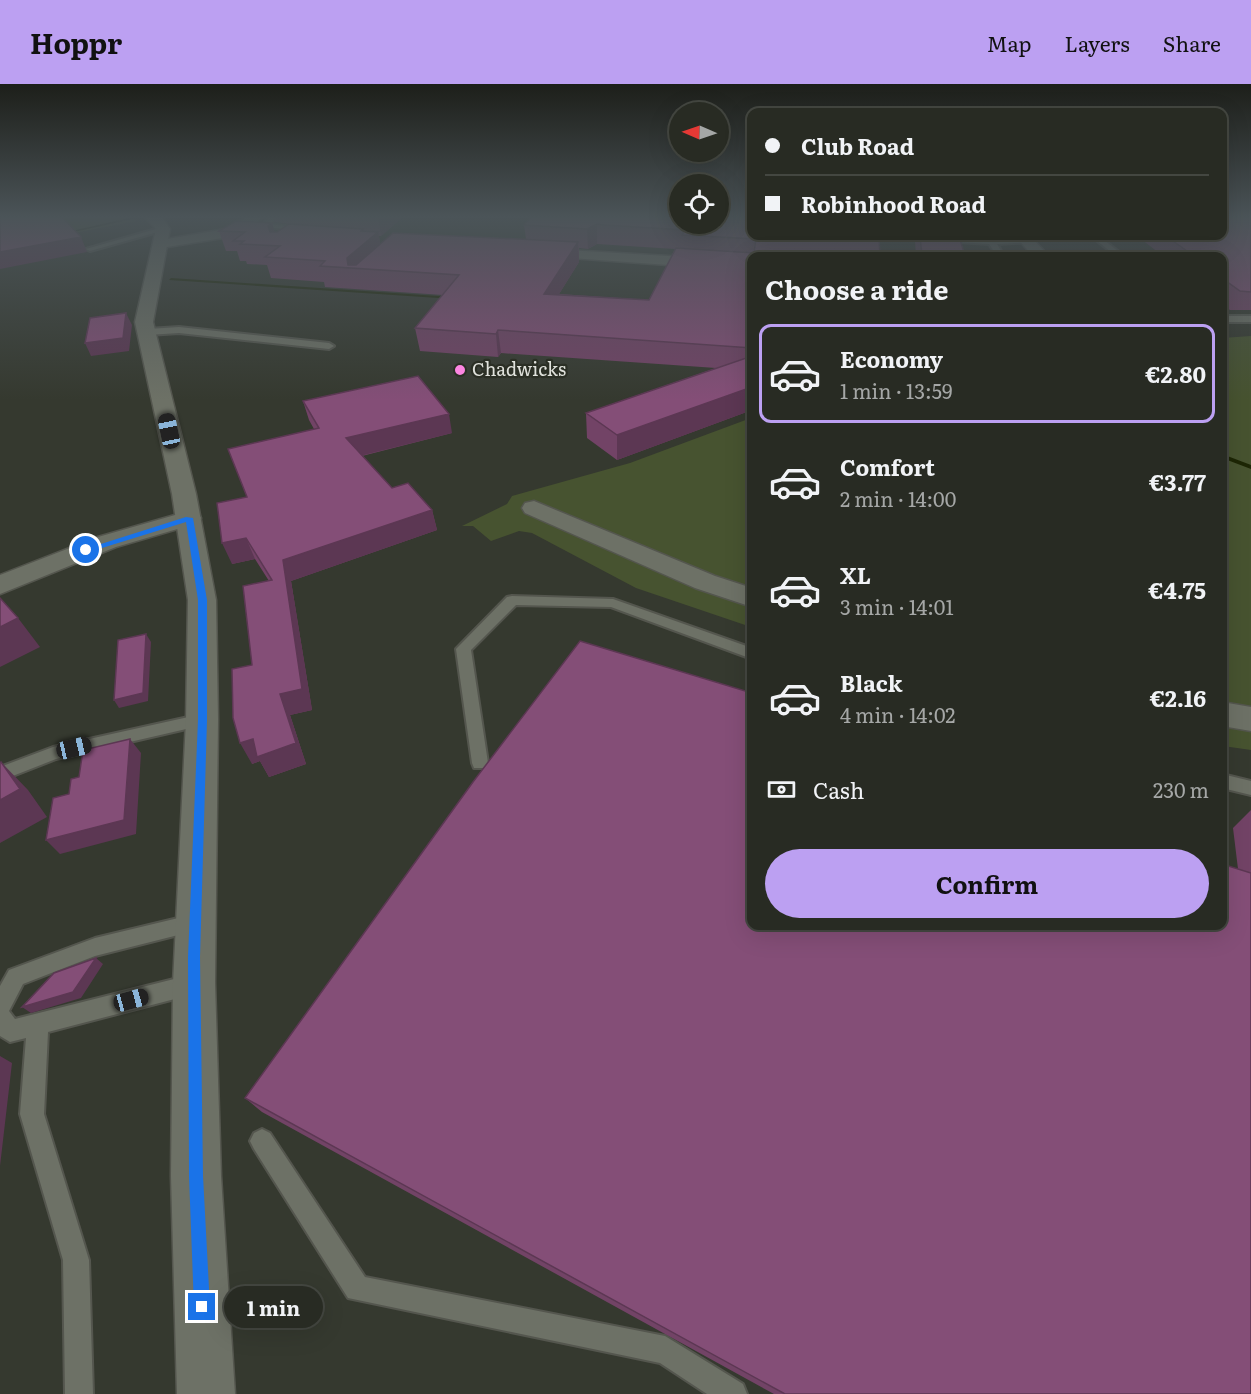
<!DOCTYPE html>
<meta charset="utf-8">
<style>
:root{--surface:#282b23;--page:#343730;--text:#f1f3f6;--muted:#a5a7a6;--line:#444741;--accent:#bca0f2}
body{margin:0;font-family:Literata,serif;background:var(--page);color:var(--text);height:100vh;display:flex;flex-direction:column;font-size:22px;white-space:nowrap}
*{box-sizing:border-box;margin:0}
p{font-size:20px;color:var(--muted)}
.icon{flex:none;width:33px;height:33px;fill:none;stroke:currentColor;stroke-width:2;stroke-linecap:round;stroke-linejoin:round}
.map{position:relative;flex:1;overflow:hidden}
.drawer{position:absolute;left:747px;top:168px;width:480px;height:678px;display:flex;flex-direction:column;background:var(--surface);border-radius:12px;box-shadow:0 6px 24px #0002,0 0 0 2px var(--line)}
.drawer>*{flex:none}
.banner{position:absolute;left:747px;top:24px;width:480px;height:132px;border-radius:12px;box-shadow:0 6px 24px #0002,0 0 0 2px var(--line);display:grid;align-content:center;height:132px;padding:0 18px;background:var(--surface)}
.needle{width:39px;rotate:272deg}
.controls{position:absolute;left:669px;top:18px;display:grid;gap:12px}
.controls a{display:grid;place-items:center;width:60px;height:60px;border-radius:50%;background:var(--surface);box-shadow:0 6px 24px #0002,0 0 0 2px var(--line);font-size:30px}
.end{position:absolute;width:27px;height:27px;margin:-14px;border:8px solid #1a73e8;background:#fff;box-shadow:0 0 0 3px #fff}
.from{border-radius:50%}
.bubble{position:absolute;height:42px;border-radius:21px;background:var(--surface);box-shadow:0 6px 24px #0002,0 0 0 2px var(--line);font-size:20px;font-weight:700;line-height:42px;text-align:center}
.car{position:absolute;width:18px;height:36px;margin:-18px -9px;border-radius:8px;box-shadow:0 0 4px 2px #0007;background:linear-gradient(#222 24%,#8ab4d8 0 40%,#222 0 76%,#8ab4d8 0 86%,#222 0)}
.banner b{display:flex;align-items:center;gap:21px;height:57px;font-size:22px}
.banner b+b{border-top:2px solid var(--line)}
.banner i{width:15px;height:15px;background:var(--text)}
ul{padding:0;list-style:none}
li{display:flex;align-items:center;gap:18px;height:99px;margin:0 12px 9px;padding:0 6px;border:3px solid transparent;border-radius:12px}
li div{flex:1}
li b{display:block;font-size:22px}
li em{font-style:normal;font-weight:700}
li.current{border-color:var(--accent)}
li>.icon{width:54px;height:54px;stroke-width:1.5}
h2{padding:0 18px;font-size:27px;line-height:72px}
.pay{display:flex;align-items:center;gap:15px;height:66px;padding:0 18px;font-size:22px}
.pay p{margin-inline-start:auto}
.button{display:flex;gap:12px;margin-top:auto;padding:12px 18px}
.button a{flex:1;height:69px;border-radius:36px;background:var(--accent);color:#111;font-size:24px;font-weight:700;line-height:69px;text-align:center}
header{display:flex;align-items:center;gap:36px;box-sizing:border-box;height:84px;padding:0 30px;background:var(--accent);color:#111}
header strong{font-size:28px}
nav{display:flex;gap:33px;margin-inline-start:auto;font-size:21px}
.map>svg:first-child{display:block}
.green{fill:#475330}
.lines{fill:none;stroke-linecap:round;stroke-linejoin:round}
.stream{fill:#1d2605;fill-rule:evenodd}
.service-casing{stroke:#54564e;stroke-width:4}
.minor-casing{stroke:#54564e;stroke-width:3}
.tertiary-casing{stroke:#54564e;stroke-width:3}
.service{fill:#6d7166;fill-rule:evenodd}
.minor{fill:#6d7166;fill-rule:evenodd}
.tertiary{fill:#6d7166;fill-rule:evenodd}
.wall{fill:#724366;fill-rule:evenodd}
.shaded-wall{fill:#5c3753}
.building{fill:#844e77;stroke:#5c3753;stroke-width:1.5}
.route{fill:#1a73e8}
.poi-dot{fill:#fd86e2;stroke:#2b2f25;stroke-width:2}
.labels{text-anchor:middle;stroke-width:4.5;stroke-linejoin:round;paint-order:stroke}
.far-poi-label{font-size:18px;fill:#e0e2dc;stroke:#2b2f25;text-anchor:start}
</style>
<header>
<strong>Hoppr</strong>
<nav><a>Map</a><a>Layers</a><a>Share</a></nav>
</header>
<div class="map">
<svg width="1251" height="1310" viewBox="0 0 1251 1310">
<rect width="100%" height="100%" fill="#35392f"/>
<!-- green -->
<path class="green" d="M14 132H125L137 137 0 163Z
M1251 252V666L1223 662 1222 254Z
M751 334V543L636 504 532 449 519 447 491 457 473 442H462L507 420 512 412 630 379Z"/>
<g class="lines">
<!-- stream -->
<path class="stream" d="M137 132H146L65 150 63 149Z
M171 194 453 213 455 214 453 215 169 196Z
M1222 370 1251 381V385L1222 374Z"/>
<!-- service casing -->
<g class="service-casing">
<path id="service" d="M271 132H279L270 140 308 145 304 147 265 143 263 140Z
M163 143 165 146 90 167 86 165Z
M912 152 1028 156 1032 158 997 160 1004 172H997L989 160 915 155Z
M1091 152H1099L1124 172H1116Z
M1222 232H1251V238H1222Z
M179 243 329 259 334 262 329 265 179 249 148 251 144 248 148 245Z
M512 512 613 515 752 564V575L611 523 516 521 471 566 488 679 486 684H474L472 679 456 565 507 513Z
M202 630 208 632 210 636 208 640 56 675 0 697V683L53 663Z
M1222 690 1251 697V711L1222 704Z
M195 830 202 833 205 839 202 845 95 872 23 900 9 927 15 935 194 890 201 893 205 900 201 907 194 910 48 948 44 1030 89 1176 93 1310H65L63 1176 20 1030 26 954 10 958 0 952V902L9 886 95 854Z
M262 1045 270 1049 365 1193 665 1252 743 1300 747 1310H707L660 1279 348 1214 254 1065 250 1057 254 1049Z"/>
</g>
<!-- minor casing -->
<g class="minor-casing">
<path id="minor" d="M248 132H265L235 152 161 164 154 160 161 156 226 145Z
M1015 152H1030L1049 172H1033Z
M534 164 752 177V187L529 171 527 168 529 165Z
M534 417 715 492 752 504V523L695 504 525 429 522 424 525 419Z
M189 427 198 429 201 434 198 439 116 463 0 510V491L98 453Z
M1222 618 1251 623V647L1222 642Z"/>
</g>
<!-- tertiary casing -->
<g class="tertiary-casing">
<path id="tertiary" d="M144 132H161L170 145 153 238 196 410 216 516 218 636 215 899 221 1092 235 1310H177L171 1092 173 899 186 636 188 516 172 410 135 238 156 145Z"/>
</g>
<!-- service -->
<use href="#service" class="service"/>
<!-- minor -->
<use href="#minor" class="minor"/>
<!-- tertiary -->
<use href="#tertiary" class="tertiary"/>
</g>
<!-- wall -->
<path class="wall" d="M219 132H249L244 134Z
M251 132H268L264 135Z
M273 132H404L381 152H379L380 160 526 155 524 141 532 132 879 152 752 172V326L617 376 587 354 586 329 716 284 501 269 498 273 420 267 415 244 443 211 325 203 324 198 271 194 267 181 247 180 246 177H240L237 167H226L219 147 272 139 274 148H277L289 140 275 138ZM597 160 675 165 649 216 559 210 579 178V164L588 165Z
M1251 132V226H1230L1222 220V172H1163L1137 152H1222Z
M916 152H959L965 172H916L915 157Z
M303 317 452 349 362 372 392 404 432 426 437 446 291 497 312 626 290 631 306 680 269 693 260 677 252 680V581L269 497 255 475 232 480 247 413 314 345 309 336Z
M1251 726V1310H774L262 1028 245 1014 752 842 1238 785 1233 744Z"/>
<!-- shaded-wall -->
<path class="shaded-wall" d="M378 132H404L381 152Z
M272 139 278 158 274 162 268 142Z
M597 140V160L588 165 587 145Z
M363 145 366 158 378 148 382 168 363 185 348 181 347 174 361 147Z
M81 153 87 168 0 185V168Z
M578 158 579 178 546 231 544 210Z
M126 229 132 241 129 267 91 272 85 259Z
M498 246 501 269 498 273 496 250Z
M752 303V326L617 376V351Z
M449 330 452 349 352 374 346 354Z
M432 426 437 446 291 497 312 626 290 631 306 680 269 693 260 677 252 680 240 659 280 610 283 476Z
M246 454 255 475 232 480 222 459Z
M18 534 40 563 0 583V543Z
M146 550 151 558 148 617 119 624 114 616Z
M130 655 141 669 136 750 60 770 46 756Z
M1 678 28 706 47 733 0 759V716Z
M96 874 103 880 81 914 31 929 22 923Z
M0 972 12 979 0 1082Z"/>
<!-- building -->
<path class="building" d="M0 132H61L81 153 0 168Z
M532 132H680V140H718V132H752V152H879L880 172H752V264L498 246 496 250 415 244 459 191 320 182 325 177 265 173 280 162 240 160 244 157H233L245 148 219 147 236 137 272 139 268 142 270 148H277L289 140 363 145 361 147 378 148 347 174 348 181H356L393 149 578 158 544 210 649 216 676 164 754 169 756 155 682 151 685 146 604 141 597 140 587 145 524 141Z
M1222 132H1251V208L1240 207 1222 194V172H1194L1166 152H1222Z
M920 152H959L965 172H922Z
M126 229 123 254 85 259 90 234Z
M752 272V303L617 351 586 329Z
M418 292 449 330 346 354 392 404 408 399 432 426 283 476 302 605 280 610 296 659 257 673 253 655 240 659 233 634 232 585 252 581 243 502 272 496 246 454 222 459 217 419 247 413 228 365 319 344 303 317Z
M0 514 18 534 0 543Z
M146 550 143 609 114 616 118 556Z
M580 557 752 609V842H1222V780L1251 789V1310H785L245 1014 473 698Z
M130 655 124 736 46 756 53 714 69 710 71 695 79 693 83 666Z
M1 678 20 705 0 716V679Z
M96 874 73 908 22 923 54 889Z"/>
<!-- sky -->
<linearGradient id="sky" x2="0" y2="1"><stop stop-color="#1d1f1a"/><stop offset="0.42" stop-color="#4b5458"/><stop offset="1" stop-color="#4b5458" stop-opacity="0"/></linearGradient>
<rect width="1251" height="316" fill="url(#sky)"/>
<!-- route -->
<path class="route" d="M186 433 193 434 207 516V636L200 873 203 1092 210 1223 208 1228 202 1231 197 1228 194 1223 189 1092 188 873 198 636V516L186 438 89 468 82 466Z"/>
<!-- markers -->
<circle class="poi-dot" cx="460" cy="286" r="6"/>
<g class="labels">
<!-- far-poi labels -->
<g class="far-poi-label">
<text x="472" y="292">Chadwicks</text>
</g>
</g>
</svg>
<div class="controls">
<a><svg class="needle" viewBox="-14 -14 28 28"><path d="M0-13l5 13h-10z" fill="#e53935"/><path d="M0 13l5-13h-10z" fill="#a5a7a6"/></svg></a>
<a><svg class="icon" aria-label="locate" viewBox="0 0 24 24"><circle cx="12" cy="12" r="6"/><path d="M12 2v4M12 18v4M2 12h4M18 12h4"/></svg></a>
</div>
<i class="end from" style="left:86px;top:466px"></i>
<i class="end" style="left:202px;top:1223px"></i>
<div class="bubble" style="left:224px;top:1202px;width:99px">1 min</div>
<i class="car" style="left:169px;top:347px;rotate:348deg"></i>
<i class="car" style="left:74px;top:664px;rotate:77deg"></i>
<i class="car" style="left:131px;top:916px;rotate:75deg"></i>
<div class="banner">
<b><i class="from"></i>Club Road</b>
<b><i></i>Robinhood Road</b>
</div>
<section class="drawer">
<h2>Choose a ride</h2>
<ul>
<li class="current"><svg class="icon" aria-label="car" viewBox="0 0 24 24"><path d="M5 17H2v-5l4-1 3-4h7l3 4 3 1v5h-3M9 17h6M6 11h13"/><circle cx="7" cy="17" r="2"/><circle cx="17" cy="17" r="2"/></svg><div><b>Economy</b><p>1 min · 13:59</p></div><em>€2.80</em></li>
<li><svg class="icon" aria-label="car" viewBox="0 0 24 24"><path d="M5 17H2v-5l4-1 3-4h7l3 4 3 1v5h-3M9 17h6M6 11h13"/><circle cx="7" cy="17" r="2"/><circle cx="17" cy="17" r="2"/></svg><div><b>Comfort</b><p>2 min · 14:00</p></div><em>€3.77</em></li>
<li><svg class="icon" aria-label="car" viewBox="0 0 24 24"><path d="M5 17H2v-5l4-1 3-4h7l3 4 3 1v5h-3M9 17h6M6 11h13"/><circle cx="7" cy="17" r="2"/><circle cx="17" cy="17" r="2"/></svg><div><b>XL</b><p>3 min · 14:01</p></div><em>€4.75</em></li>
<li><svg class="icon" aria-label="car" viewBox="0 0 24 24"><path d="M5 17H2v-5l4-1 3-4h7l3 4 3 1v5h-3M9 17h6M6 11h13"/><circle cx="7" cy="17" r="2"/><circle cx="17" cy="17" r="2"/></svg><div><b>Black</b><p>4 min · 14:02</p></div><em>€2.16</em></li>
</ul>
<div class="pay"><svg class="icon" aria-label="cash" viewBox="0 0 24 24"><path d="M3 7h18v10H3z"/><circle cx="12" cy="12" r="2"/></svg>Cash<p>230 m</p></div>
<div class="button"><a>Confirm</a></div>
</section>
</div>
